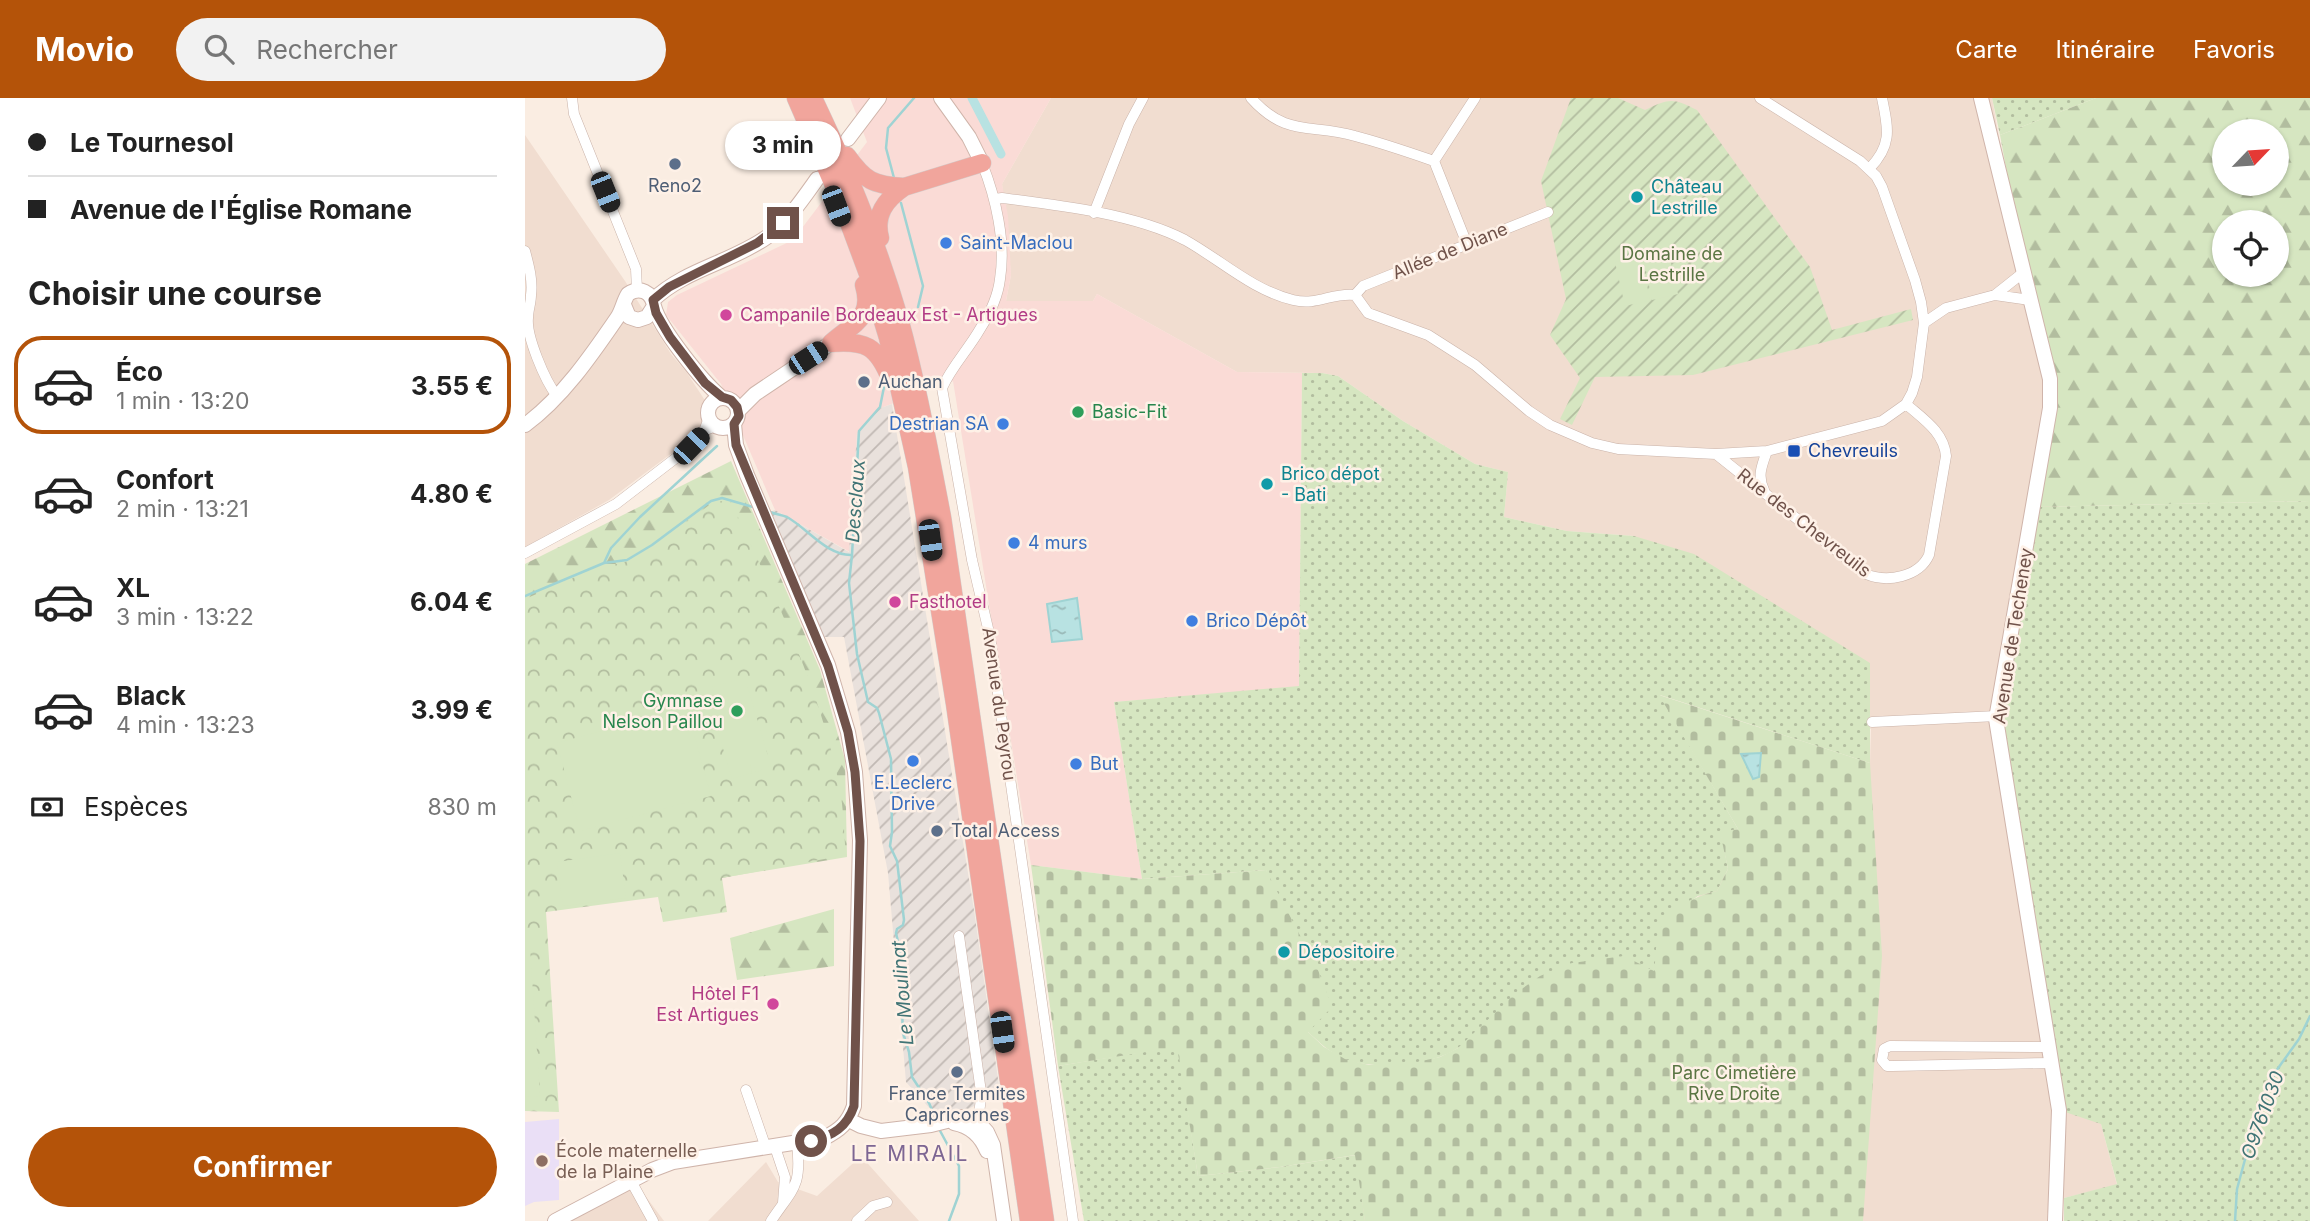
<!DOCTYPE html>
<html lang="fr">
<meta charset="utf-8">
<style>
:root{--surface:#fff;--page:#f2f2f2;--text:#222;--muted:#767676;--line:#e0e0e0;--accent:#b45309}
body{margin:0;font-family:Inter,sans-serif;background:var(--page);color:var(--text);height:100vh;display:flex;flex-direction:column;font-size:26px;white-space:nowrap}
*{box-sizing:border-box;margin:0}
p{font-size:23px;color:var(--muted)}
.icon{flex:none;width:38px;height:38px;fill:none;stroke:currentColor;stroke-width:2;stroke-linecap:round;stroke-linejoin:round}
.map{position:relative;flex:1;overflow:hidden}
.details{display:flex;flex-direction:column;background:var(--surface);width:525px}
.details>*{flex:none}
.banner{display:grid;align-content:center;height:154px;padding:0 28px;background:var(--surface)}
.needle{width:46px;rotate:65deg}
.fabs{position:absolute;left:1687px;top:21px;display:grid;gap:14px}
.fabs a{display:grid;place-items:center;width:77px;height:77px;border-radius:50%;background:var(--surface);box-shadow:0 2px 5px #0004;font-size:35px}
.end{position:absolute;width:32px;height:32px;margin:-16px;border:9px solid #70524a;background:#fff;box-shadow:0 0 0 4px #fff}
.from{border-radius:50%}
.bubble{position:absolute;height:49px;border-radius:24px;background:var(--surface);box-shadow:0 2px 5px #0004;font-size:23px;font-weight:700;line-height:49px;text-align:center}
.car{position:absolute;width:21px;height:42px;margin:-21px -10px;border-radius:9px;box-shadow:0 0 5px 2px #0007;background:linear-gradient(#222 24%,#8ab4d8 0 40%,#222 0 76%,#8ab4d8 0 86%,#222 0)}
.banner b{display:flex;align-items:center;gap:24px;height:66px;font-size:26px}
.banner b+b{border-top:2px solid var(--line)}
.banner i{width:18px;height:18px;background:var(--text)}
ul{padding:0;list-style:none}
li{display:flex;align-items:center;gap:21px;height:98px;margin:0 14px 10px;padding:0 14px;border:4px solid transparent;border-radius:28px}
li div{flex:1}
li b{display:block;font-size:26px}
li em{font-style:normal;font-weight:700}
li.on{border-color:var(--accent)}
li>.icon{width:63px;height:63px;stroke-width:1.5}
h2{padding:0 28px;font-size:32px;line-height:84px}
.pay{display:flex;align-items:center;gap:18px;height:77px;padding:0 28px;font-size:26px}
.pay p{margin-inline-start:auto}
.cta{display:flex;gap:14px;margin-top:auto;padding:14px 28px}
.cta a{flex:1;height:80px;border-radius:42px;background:var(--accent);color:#fff;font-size:28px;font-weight:700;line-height:80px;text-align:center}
header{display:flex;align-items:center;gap:42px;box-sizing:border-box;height:98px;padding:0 35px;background:var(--accent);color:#fff}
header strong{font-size:33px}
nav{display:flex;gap:38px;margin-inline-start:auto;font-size:24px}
.search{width:490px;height:63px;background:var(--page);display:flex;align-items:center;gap:18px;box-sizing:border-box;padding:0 24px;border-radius:38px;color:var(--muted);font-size:26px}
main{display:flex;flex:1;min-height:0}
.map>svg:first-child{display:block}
.residential{fill:#f1ddd0}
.commercial{fill:#fadbd6}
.industrial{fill:url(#industrial-furrows)}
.education{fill:#eadff6}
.grass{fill:url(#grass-dots)}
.forest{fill:url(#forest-firs);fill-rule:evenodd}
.cemetery{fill:url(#cemetery-stones)}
.park{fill:url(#park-crowns)}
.garden{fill:url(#garden-furrows)}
.pitch{fill:#d6e6c1}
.water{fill:url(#water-ripples);stroke:#9fd3d3;stroke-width:2}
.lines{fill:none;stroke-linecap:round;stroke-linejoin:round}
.stream{stroke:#9fd3d3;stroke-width:2.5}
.canal{stroke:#b8e2e2;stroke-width:9}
.street-casing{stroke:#cab3a9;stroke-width:11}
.secondary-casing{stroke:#cfb4aa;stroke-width:16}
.highway-casing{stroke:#d4cbc9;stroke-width:19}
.street{stroke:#fff;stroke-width:10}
.secondary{stroke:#fff;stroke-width:14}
.highway{stroke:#f1a59c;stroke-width:18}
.route{stroke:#70524a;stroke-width:9}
.service-dot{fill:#5c6f8a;stroke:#fef1e7;stroke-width:2.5}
.culture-dot{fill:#0f9aa8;stroke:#fef1e7;stroke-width:2.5}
.shop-dot{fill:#3f7fe0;stroke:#fef1e7;stroke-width:2.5}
.hotel-dot{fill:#d1479c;stroke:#fef1e7;stroke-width:2.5}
.leisure-dot{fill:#2e9e5b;stroke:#fef1e7;stroke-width:2.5}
.transit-dot{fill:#1a4fb4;stroke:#fef1e7;stroke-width:2.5}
.education-dot{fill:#8d6e63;stroke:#fef1e7;stroke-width:2.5}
.labels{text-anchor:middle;stroke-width:5;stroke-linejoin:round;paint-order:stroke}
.service-label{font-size:18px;fill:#4e5e75;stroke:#fef1e7}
.culture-label{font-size:18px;fill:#0d838f;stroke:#fef1e7;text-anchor:start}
.shop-label{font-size:18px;fill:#366cbe;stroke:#fef1e7;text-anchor:start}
.street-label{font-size:18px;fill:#70524a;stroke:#fef1e7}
.park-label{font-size:18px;fill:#5a7543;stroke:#fef1e7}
.hotel-label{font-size:18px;fill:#b23c85;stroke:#fef1e7;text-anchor:start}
.leisure-label{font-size:18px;fill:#27864d;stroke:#fef1e7;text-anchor:start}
.transit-label{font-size:18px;fill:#164399;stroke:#fef1e7;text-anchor:start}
.education-label{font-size:18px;fill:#785e54;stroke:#fef1e7;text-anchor:start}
.water-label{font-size:19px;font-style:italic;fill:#407475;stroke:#fef1e7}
.quarter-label{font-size:21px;letter-spacing:2px;fill:#7d6693;stroke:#fef1e7}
</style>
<header>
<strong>Movio</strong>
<div class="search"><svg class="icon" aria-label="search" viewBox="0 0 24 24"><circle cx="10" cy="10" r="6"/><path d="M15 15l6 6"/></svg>Rechercher</div>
<nav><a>Carte</a><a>Itinéraire</a><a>Favoris</a></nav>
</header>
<main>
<section class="details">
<div class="banner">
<b><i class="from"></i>Le Tournesol</b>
<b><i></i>Avenue de l'Église Romane</b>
</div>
<h2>Choisir une course</h2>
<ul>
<li class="on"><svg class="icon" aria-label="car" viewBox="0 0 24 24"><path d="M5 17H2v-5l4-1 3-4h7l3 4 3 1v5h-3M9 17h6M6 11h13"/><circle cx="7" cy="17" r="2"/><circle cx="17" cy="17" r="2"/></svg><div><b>Éco</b><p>1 min · 13:20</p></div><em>3.55 €</em></li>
<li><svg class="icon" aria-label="car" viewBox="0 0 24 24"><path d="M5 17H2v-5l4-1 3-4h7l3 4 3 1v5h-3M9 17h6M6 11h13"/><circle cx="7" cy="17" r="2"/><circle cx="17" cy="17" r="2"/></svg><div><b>Confort</b><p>2 min · 13:21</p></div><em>4.80 €</em></li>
<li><svg class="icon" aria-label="car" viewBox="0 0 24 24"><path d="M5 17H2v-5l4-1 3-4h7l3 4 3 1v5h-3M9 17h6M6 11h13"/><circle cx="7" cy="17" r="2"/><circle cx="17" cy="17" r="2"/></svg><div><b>XL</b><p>3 min · 13:22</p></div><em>6.04 €</em></li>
<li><svg class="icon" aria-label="car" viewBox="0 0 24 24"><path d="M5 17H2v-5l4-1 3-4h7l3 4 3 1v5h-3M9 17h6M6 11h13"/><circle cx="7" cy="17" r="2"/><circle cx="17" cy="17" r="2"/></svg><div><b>Black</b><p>4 min · 13:23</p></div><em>3.99 €</em></li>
</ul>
<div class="pay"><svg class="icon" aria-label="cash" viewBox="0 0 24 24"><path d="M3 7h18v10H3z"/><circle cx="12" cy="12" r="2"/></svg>Espèces<p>830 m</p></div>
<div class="cta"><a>Confirmer</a></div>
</section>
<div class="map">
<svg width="1785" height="1123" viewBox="0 0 1785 1123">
<defs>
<pattern id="industrial-furrows" width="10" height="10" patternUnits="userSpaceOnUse" patternTransform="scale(1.75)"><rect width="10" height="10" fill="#e9e1dc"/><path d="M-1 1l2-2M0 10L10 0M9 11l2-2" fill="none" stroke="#c1b9b4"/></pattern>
<pattern id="grass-dots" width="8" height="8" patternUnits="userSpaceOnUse" patternTransform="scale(1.75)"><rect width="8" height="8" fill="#d6e6c1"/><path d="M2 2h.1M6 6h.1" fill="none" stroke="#b2bd9f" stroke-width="1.8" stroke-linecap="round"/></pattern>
<pattern id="forest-firs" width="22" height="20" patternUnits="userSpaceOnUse" patternTransform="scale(1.75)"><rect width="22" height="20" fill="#d6e6c1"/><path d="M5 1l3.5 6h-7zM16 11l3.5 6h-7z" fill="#b2bd9f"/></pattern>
<pattern id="cemetery-stones" width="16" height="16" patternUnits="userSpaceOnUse" patternTransform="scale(1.75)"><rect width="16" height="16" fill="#d6e6c1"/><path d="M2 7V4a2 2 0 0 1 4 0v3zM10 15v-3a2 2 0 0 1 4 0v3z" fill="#b2bd9f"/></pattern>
<pattern id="park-crowns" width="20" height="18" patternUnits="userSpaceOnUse" patternTransform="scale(1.75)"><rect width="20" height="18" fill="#d6e6c1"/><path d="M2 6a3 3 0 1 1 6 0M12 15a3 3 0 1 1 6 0" fill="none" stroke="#b2bd9f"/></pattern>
<pattern id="garden-furrows" width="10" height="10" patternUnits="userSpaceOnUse" patternTransform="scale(1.75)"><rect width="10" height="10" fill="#d6e6c1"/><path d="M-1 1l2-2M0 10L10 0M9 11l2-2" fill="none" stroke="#b2bd9f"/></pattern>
<pattern id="water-ripples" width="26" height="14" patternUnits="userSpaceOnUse" patternTransform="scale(1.75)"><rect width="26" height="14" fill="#b8e2e2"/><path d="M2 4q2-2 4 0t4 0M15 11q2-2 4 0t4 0" fill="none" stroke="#9abab9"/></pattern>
</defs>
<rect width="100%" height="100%" fill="#faede2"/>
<!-- residential -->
<path class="residential" d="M526 0H1467L1498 174 1525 281 1576 1026 1592 1087 1539 1100 1522 1115V1123H757L1345 665 1346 631 1109 438 1042 433 979 419 983 374 950 366 878 323 813 278 797 275 712 274 572 196 568 203H481L486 177 477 86Z
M0 37 100 183 146 256 162 275 183 307 184 320 155 349 84 402 0 449Z
M336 1058 394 1123H183L241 1064 253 1084 292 1098Z
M113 1088 139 1123H27Z"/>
<!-- commercial -->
<path class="commercial" d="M325 0H526L477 86 483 118 486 177 481 203H568L572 196 712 274 777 275 774 589 589 604 617 781 506 767 428 283 353 311 332 335 325 454 250 412 196 286 141 217 143 204 152 197 268 142 342 44Z"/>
<!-- industrial -->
<path class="industrial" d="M367 306 449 812 475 995 417 1024 381 984 363 775 319 539H291L239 416 250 412 324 454 332 335 353 311Z"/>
<!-- education -->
<path class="education" d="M34 1021V1102L9 1104 0 1108V1024Z"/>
<!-- grass -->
<path class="grass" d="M1467 0H1571L1475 37Z
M777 275H797L813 278 878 323 950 366 983 374 979 419 1042 433 1109 438 1169 456 1345 565V665L1135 597 1213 731 1196 735 1203 771 1192 793 1173 798 1143 819 1129 874 954 932C947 938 940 945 933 950 906 968 852 972 822 962 806 956 794 944 782 933L741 772 617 781 589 604 774 588Z
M1785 403V1123H1539V1100L1592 1086 1576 1026 1534 1012 1471 621 1508 409Z
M653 948 673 1078 755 1069 831 1057 840 1123H559L533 968Z"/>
<!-- forest -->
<path class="forest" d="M1571 0H1785V403L1508 409 1525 310 1475 37ZM1699 33H1752V86H1699ZM1699 124H1752V177H1699Z
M206 363 295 572 320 662 322 759 196 780 0 653V466Z
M309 811V868L212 882 205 840Z"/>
<!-- cemetery -->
<path class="cemetery" d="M1134 597 1345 665 1357 858 1338 1123H840L830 1057 755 1069 673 1078 652 949 533 968 506 767 617 781 741 772 793 872 807 909 783 934 799 949 820 961 844 967 892 964 915 959 933 950 991 895 1015 878 1047 865 1099 858 1129 873C1131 861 1130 846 1134 834 1141 810 1171 798 1192 793L1203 771 1195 734 1213 731Z"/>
<!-- park -->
<path class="park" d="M194 403 206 404C248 495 300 599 316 698 319 718 319 738 321 757L197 780 202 814 138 824 133 799 21 814 34 1014 0 1013V501L80 466H96L102 463 129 448 187 405Z"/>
<!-- garden -->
<path class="garden" d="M1046 0H1093L1120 12C1145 0 1148 0 1172 12L1285 169 1307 232 1386 211 1388 222 1168 277 1070 279 1047 327 1035 321 1055 280 1025 237 1041 201 1016 83Z"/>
<!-- pitch -->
<path class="pitch" d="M1143 152 1153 196 1127 202 1118 158Z
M1116 158 1125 202 1100 208 1090 164Z
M220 580 246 668 231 674 228 666H225L227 675 207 681 193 633 198 631 187 589Z
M162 610 186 698 55 733 32 645Z
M95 755 101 800 38 808 32 764Z
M0 850H5L15 998 0 999Z"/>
<!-- water -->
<path class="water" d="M552 500 557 541 527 544 522 506Z
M1236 655 1234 679 1228 681 1216 656Z"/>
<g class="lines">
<!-- stream -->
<path class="stream" d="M369 80 361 50 363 30 389 0
M376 105 398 188 393 209
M245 414C250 416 257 417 262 419 282 430 302 458 327 457L334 333 355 309 359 289
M327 457 324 485 332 556 343 604 352 610 354 615 366 661 367 734 365 748 372 763 379 822 378 827 372 831 371 835 378 866 376 889 378 935 384 954 387 979 404 1005 410 1019
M79 465 86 450 115 419 192 348
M0 498 79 465 102 462 127 447 186 403 197 400 228 409
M413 1029 434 1068V1096L424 1123
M1710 1123 1712 1091 1728 1032 1751 973 1774 941 1785 918"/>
<!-- canal -->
<path class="canal" d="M447 0 476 56"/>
<!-- street casing -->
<g class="street-casing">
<path id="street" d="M47 0 49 16 111 171 112 192
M726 0C762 40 785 25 830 38 857 45 883 54 909 63
M457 65C471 100 481 144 475 181 473 198 464 217 455 231 443 252 427 268 417 290L447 462 465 539 548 1123
M1344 71C1368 47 1363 30 1357 0
M470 101 477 100C533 107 610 116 660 142 696 162 727 192 768 202 793 208 807 194 830 197L843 215 903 237 950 267 1004 313 1025 327 1067 345 1093 351 1191 356 1242 353 1357 323 1381 306 1387 295 1392 279 1399 225 1396 204 1390 182 1357 89 1351 78 1335 63 1235 0
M569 115 604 26 618 0
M942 146 909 63 950 0
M0 153C4 168 8 183 6 197 6 205 3 212 3 220 1 238 20 283 32 298
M830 197 838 188 1023 114
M1470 197 1499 174
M1399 225 1421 210 1470 197 1505 202
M179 333 184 320
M1191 356 1341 476C1362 485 1394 479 1404 457L1421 358C1419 334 1398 321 1381 306
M1239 392C1232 378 1237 367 1242 353
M0 455 91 406 160 353 179 333 190 328
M1347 624 1472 618
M434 838 456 994C456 1004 455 1019 447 1026
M1524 949 1365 948 1359 951 1357 962 1362 968H1367L1527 965
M221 992 241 1050
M250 1049 260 1079 258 1105
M106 1083 128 1123
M246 1123C268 1090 277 1089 272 1046
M332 1123 348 1108 362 1104"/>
</g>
<!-- secondary casing -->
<g class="secondary-casing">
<path id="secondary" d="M416 0 444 39 457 65
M1456 0 1525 281V310L1471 621 1534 1012 1530 1123
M323 41 354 0
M128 202C159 172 207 164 242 139 263 123 277 102 292 81
M129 208C135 231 177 283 196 299
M183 315a15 15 0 1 1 30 0a15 15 0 1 1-30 0Z
M214 312 230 296 306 245
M0 327C37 300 66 258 92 220 97 213 98 204 103 196 115 188 127 194 129 208L122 219 113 222 104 219 99 207
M324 1022 336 1028 356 1033 406 1027 438 1019 453 1024 462 1034 468 1047 479 1123
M429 1025C446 1028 456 1038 462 1053
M30 1123 127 1072 148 1064 299 1040C315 1032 323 1025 329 1008L335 742 330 674 323 634 303 567 222 377 211 347 209 326"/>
</g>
<!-- highway casing -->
<g class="highway-casing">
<path id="highway" d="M271 0 317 106 346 184 363 240 392 369 430 606 504 1123
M288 0C322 71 352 144 374 220 392 285 404 352 417 419L520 1123
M322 58C340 83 348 87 379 89
M355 140C349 117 360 102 379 89L457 65
M306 245C327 226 349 221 339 187
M306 245C340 242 352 248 365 280"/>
</g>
<!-- street -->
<use href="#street" class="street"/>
<!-- secondary -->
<use href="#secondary" class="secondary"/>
<!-- highway -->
<use href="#highway" class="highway"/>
</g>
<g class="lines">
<!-- route -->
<path class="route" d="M258 125 232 145 144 189 128 202 131 215 145 239 180 285 197 299 206 302 212 309 214 318 209 326 211 347 303 568 323 634 330 674 335 743 329 1008C322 1029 308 1038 286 1043"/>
</g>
<!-- markers -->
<g class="service-dot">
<circle cx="150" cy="66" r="7"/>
<circle cx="339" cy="284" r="7"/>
<circle cx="412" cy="733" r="7"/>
<circle cx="432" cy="974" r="7"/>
</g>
<g class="culture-dot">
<circle cx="1112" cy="99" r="7"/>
<circle cx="742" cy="386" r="7"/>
<circle cx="759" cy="854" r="7"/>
</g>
<g class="shop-dot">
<circle cx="421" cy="145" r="7"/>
<circle cx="478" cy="326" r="7"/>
<circle cx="489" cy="445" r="7"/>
<circle cx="667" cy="523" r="7"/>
<circle cx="388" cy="663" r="7"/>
<circle cx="551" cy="666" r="7"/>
</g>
<g class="hotel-dot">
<circle cx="201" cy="217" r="7"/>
<circle cx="370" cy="504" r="7"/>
<circle cx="248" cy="906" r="7"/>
</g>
<g class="leisure-dot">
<circle cx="553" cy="314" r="7"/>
<circle cx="212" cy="613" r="7"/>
</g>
<rect class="transit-dot" x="1262" y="346" width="14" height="14" rx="3.5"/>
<circle class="education-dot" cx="17" cy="1063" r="7"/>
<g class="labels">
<!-- service labels -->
<g class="service-label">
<text x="150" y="94">Reno2</text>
<text x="353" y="290" text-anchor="start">Auchan</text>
<text x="426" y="739" text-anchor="start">Total Access</text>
<text x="432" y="1002">France Termites<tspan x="432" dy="21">Capricornes</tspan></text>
</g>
<!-- culture labels -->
<g class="culture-label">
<text x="1126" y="95">Château<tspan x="1126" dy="21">Lestrille</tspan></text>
<text x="756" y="382">Brico dépot<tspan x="756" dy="21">- Bati</tspan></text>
<text x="773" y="860">Dépositoire</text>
</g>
<!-- shop labels -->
<g class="shop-label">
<text x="435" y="151">Saint-Maclou</text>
<text x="464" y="332" text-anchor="end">Destrian SA</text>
<text x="503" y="451">4 murs</text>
<text x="681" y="529">Brico Dépôt</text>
<text x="565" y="672">But</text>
<text x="388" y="691" text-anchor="middle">E.Leclerc<tspan x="388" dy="21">Drive</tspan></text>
</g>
<!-- street labels -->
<g class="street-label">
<text transform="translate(925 153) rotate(-22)" y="6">Allée de Diane</text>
<text transform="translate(1279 425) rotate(38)" y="6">Rue des Chevreuils</text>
<text transform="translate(1488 538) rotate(-81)" y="6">Avenue de Techeney</text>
<text transform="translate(474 606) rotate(82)" y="6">Avenue du Peyrou</text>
</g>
<!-- park labels -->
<g class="park-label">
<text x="1147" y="162">Domaine de<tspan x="1147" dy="21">Lestrille</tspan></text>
<text x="1209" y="981">Parc Cimetière<tspan x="1209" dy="21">Rive Droite</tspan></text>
</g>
<!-- hotel labels -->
<g class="hotel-label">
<text x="215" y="223">Campanile Bordeaux Est - Artigues</text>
<text x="384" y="510">Fasthotel</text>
<text x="234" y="902" text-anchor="end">Hôtel F1<tspan x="234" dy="21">Est Artigues</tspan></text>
</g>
<!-- leisure labels -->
<g class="leisure-label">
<text x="567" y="320">Basic-Fit</text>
<text x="198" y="609" text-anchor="end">Gymnase<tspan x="198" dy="21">Nelson Paillou</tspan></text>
</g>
<!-- transit labels -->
<g class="transit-label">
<text x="1283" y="359">Chevreuils</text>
</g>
<!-- education labels -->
<g class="education-label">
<text x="31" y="1059">École maternelle<tspan x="31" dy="21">de la Plaine</tspan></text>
</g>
<!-- water labels -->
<g class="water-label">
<text transform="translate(330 403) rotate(-86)" y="7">Desclaux</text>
<text transform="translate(377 895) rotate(-95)" y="7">Le Moulinat</text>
<text transform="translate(1737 1017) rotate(-70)" y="7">O9761030</text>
</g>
<!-- quarter labels -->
<g class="quarter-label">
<text x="385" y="1063">LE MIRAIL</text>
</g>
</g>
</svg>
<div class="fabs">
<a><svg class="needle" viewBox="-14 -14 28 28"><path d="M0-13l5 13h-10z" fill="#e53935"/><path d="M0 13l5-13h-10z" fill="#767676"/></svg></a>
<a><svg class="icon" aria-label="locate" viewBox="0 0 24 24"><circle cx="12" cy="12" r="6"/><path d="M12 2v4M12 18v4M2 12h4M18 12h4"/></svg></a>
</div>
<i class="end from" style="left:286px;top:1043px"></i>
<i class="end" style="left:258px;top:125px"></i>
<div class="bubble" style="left:200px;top:23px;width:116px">3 min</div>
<i class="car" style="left:80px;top:94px;rotate:158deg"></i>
<i class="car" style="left:311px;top:108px;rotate:159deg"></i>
<i class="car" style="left:283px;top:260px;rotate:57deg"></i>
<i class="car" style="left:166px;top:348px;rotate:44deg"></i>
<i class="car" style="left:405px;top:442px;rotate:172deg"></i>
<i class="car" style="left:477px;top:934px;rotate:172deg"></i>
</div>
</main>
